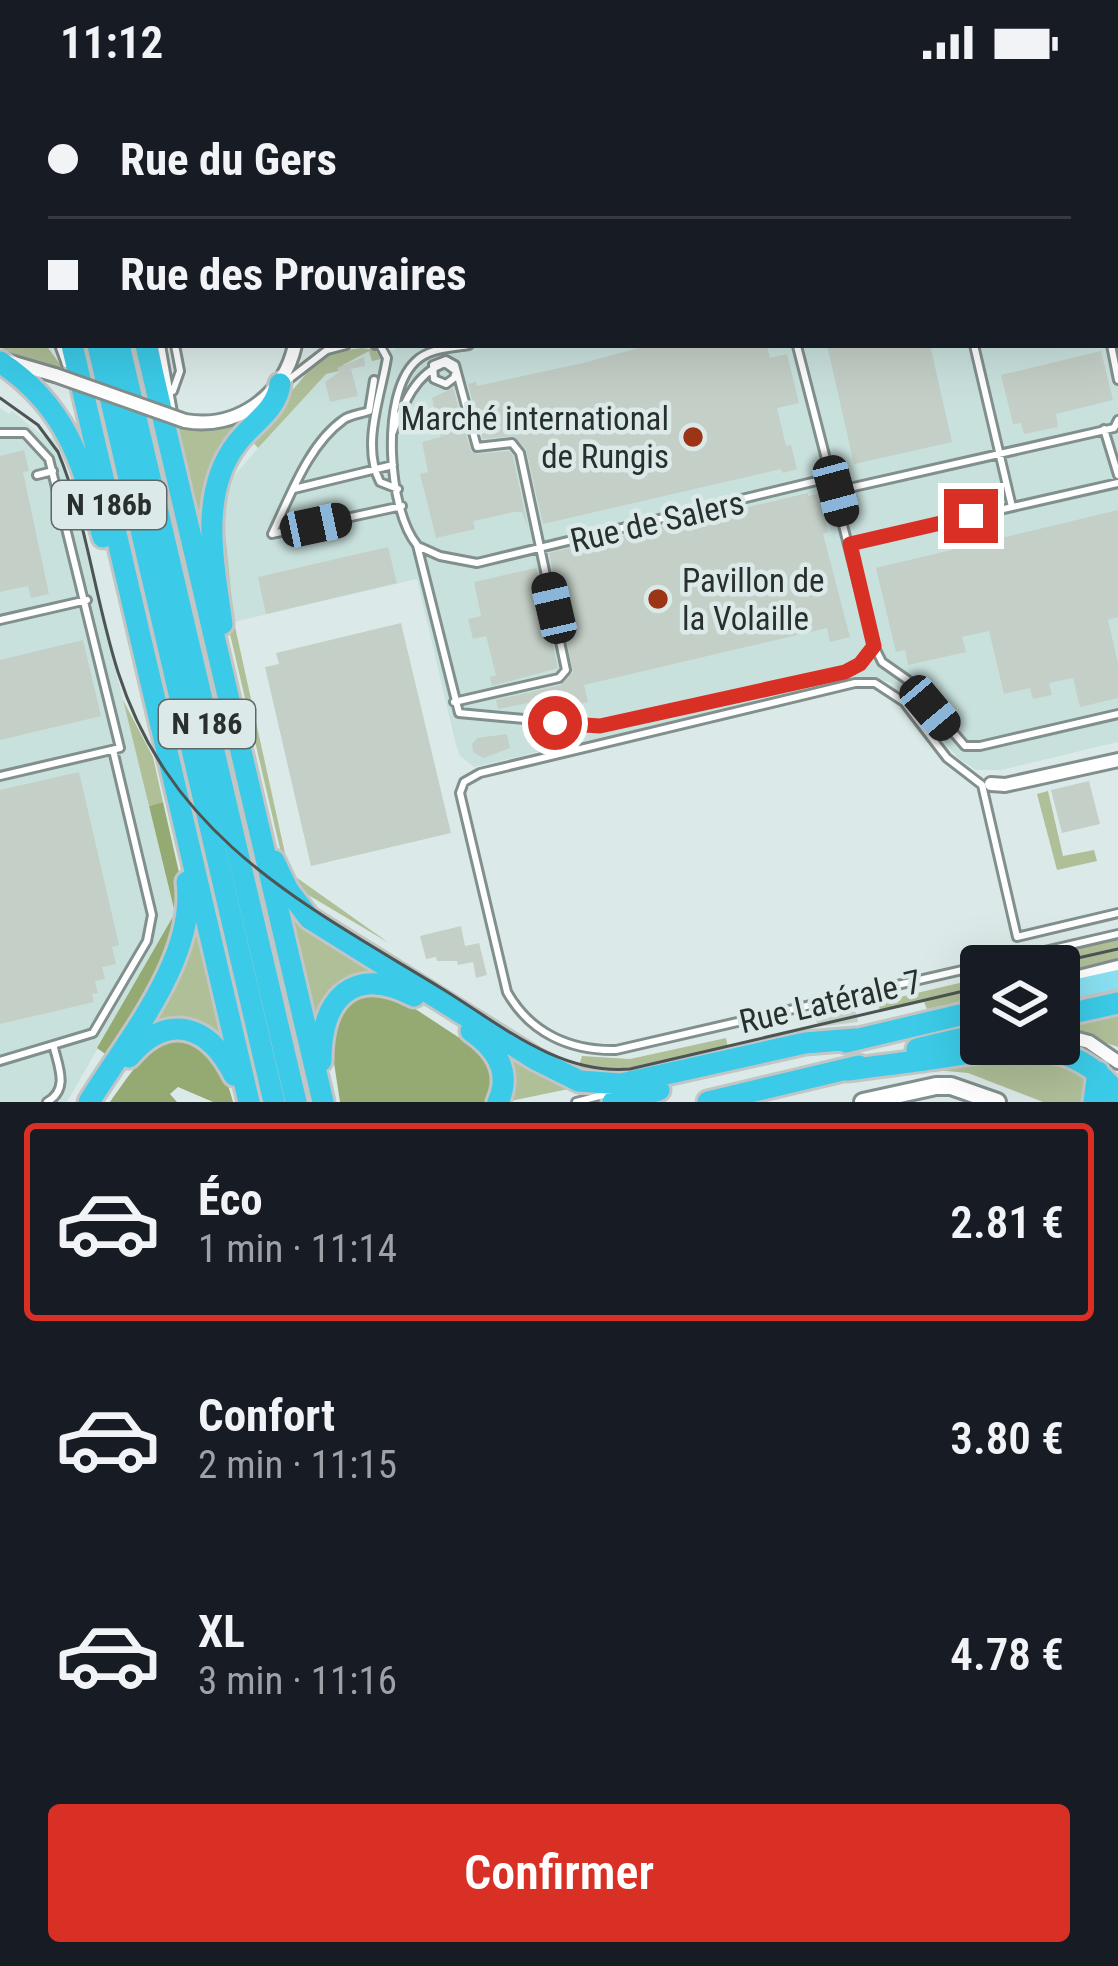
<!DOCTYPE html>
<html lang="fr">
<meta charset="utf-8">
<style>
:root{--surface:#171b24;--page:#242831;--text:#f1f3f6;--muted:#9ea1a6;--line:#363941;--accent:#d93025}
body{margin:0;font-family:"Roboto Condensed",sans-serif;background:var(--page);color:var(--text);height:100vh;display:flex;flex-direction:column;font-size:45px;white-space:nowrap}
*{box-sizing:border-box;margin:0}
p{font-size:39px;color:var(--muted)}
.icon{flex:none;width:66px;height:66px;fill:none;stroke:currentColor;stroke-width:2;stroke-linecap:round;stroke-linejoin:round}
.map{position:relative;height:1018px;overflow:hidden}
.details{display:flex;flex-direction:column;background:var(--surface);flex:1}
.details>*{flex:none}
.hud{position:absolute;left:0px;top:0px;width:1119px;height:264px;box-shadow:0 12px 48px #0002;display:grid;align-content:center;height:264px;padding:0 48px;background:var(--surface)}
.fabs{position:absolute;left:960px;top:861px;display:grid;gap:24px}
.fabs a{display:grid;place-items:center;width:120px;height:120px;border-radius:12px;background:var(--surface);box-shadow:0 12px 48px #0002;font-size:60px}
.end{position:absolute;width:54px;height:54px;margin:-27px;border:15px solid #d93025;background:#fff;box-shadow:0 0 0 6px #fff}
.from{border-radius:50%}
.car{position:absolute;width:36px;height:72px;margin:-36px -18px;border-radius:15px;box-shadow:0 0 9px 3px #0007;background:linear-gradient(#222 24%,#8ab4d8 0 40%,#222 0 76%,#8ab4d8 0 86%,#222 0)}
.hud b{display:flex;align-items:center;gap:42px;height:114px;font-size:45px}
.hud b+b{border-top:3px solid var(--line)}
.hud i{width:30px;height:30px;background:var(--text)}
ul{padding:21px 0 0;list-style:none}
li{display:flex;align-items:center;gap:36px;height:198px;margin:0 24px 18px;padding:0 24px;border:6px solid transparent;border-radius:12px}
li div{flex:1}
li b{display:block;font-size:45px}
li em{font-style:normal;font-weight:600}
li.selected{border-color:var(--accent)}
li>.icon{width:108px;height:108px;stroke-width:1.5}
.action{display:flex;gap:24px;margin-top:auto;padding:24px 48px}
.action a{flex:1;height:138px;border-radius:12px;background:var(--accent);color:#fff;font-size:48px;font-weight:600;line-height:138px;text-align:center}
.status{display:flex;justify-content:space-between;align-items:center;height:84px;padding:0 60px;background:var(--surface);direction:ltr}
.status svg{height:33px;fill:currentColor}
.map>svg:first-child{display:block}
.built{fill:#c9e1dd}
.green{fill:#afbf98}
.forest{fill:#95aa73}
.building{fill:#c4cfc7}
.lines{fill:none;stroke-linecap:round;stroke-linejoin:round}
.lane-casing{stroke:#818f8d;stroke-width:12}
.street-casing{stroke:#818f8d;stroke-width:18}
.secondary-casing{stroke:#818f8d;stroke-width:22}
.primary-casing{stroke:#c3c5c4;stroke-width:24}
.highway-casing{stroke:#c3c5c4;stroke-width:27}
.lane{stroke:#fff;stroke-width:6}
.street{stroke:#fff;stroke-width:12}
.secondary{stroke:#fff;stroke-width:16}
.primary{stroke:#89e0f1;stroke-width:18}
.highway{stroke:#3bcbe8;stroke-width:21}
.tram{stroke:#4d5554;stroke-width:3}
.street-bridge-casing{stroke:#818f8d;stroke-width:18;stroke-linecap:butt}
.street-bridge{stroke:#fff;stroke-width:12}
.route{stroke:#d93025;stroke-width:15}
.poi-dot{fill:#9c3516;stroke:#dbeae8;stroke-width:4.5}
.labels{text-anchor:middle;stroke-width:9;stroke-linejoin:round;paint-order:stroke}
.shield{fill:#dbeae8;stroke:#5e6766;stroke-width:3}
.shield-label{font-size:30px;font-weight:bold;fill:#292f2e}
.poi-label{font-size:33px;fill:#292f2e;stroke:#dbeae8;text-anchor:end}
.street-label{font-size:33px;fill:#292f2e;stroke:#dbeae8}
</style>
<div class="status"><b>11:12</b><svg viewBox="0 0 49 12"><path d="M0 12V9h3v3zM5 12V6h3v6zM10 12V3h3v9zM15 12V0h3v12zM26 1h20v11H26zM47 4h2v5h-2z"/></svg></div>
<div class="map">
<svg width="1118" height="1018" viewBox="0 0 1118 1018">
<rect width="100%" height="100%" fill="#dbeae8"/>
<!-- built -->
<path class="built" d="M123 0H1118V658L1001 686H976L958 674 896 601 875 593H861L474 683 460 672 456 661 417 495 234 538 223 428 234 392 332 277 375 263 380 267 395 266V261H1116V3Z
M0 324 9 330 12 327 48 356 58 350 175 829 67 1018H0Z"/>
<!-- green -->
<path class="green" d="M0 172 3 261H46L65 287 4 269 0 250Z
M362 264 375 266 381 275 372 277 369 267 343 281V286L326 290 258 364 251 356 315 279 332 268Z
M91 315 100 318 192 711 181 696Z
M256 325 217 384 211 503 177 342C208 352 230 342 256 325Z
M146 332 154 335 257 777 247 768Z
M219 427 223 428 234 538 288 783 293 791 389 859 288 799 230 550Z
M123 616 153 673 163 718 149 722Z
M1048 707 1063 772 1094 766 1097 777 1057 786 1037 710Z
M189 725 202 742 265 1018H256Z
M254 790 264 797 316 1018H308Z
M308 837 398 895C349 894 341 891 314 934L293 838Z
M193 842 198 843 224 956 149 946Z
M1118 855V879L1059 893V882H1032L1078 871V863Z
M981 894V913L927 925 924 918 880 928 878 918Z
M1118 928V963L1065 945V941Z
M726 954 728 964C680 975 628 996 578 985L582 972 630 975Z
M501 956 583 1002 506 1018C513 993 513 979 501 956Z
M1036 969 1090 991 1085 1018H1043L968 989 936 986 935 979Z"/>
<!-- forest -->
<path class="forest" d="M163 718 183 806 179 850 108 972 97 964 175 829 149 722Z
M368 908 394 911 484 970 494 993 489 1018H340L330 953 342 920Z
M175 957C210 960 225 986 233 1018H213L178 1003 170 1010 177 1018H110C129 992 143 965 175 957Z"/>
<!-- building -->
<path class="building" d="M650 261H767L770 274 787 270 799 319 777 324 786 362 791 361 797 385 783 389 781 385 543 440 526 365 514 352 483 355 468 300 476 298 477 302 583 279Z
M827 261H930L952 358 854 380Z
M1101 267 1113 316 1056 330 1058 343 1024 350 1021 339 1013 340 1001 291Z
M364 273 365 282 351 285 358 312 330 318 325 298 339 288 337 284Z
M453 304 471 367 478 370 509 367 513 372 528 444 522 428H514L473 437 475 445 436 454 420 390 428 388 422 358 441 353 432 314Z
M24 366 29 387 23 388 49 510 31 514 28 502 0 508V372Z
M808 409V412L819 410 828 448 823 450 850 553 830 558 827 544 584 601 588 618 547 628 544 616 498 625 496 616 561 601 573 589 549 469Z
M1118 426V533L1108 536 1118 579V614L1080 623 1073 594 1049 599 1052 611 1033 615 1030 604 1004 610 989 547 962 553 966 568 908 581 905 566 896 568 876 484Z
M388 463 397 499 266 530 258 493Z
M534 473 558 584 492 602 490 593 496 591 486 552 473 555 468 535 481 532 474 498 536 484Z
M401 539 451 749 311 782 265 583 279 580 276 569Z
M83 556 101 632 0 656V576Z
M507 650 510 664 483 674 473 668 472 660 477 654Z
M79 688 119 861 112 863 116 880 102 883 105 895 95 897 98 909 92 910 94 918 0 940V706Z
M1089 697 1100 740 1062 749 1051 706Z
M461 842 465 862 479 859 487 891 476 894 473 878 458 881 457 877H437L436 873 426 875 420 852Z
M854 919 858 938 818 943 814 928Z"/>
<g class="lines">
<!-- lane casing -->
<g class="lane-casing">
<path id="lane" d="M137 0 138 3
M149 0 150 3
M184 0 186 3
M414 0 417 3
M713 0 716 3
M763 0 766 3
M195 3 200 0
M1051 3 1054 0
M1116 46 1118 44
M1116 184H1118
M1116 191 1118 200
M59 261 66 280
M161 261 174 334
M375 261H380L387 274C381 312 361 361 380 398L398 405
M469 261C451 264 429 264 415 278 380 312 388 426 417 461L459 629 600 642 845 588 860 580 874 562
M974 261 1012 423
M1111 261 1118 296
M797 262 874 562 882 578 909 597 965 662H980L1118 630
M374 296 369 327C361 330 349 331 343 336 308 361 290 413 272 450L402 422
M283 300 327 266 346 261
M173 307 180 287 175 261
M1104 345 1118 391
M0 349H25L49 375 120 664 0 692
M392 350C403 322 414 290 445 279L456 287 454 294 446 300 434 295 433 281 446 276 455 281 477 363 512 359 520 369 566 586 559 594 454 618
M37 391 53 387
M294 405 393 381
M836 407 1114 344 1118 336
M850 460 1118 399
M420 463 440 472 477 479 829 394
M0 536 87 516
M1118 829 1017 853 982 701 947 674 904 618 875 599H855L480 689 464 698 460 709 507 908C530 949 570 967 616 966L1118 850
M0 977 93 949 147 857 152 831 113 666
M47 1018C69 1006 59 984 54 964
M576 1018 611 1009"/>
</g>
<!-- street casing -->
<g class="street-casing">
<path id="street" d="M994 0 997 3
M805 3 808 0
M839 3 842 0
M0 85 3 87
M1116 88 1118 89
M7 277 55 291
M185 337C237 346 284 312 295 261
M991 700 1005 701 1118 676
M1059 898 1118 883
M960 931 981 922
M1059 950 1089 958 1118 978"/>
</g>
<!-- secondary casing -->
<g class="secondary-casing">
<path id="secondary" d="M863 1018 936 1002H951L997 1018"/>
</g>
<!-- primary casing -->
<g class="primary-casing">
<path id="primary" d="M1059 908 1118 895"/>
</g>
<!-- highway casing -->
<g class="highway-casing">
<path id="highway" d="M19 0 20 3
M45 0 46 3
M66 0V3
M92 0 93 3
M115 0 116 3
M72 261 249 1018
M98 261 274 1018
M119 261 296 1018
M146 261 323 1018
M0 278C68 323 82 379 103 453
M222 540C214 481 198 409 237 359 252 339 277 326 280 300
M274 777 288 806 309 834 535 975 579 997 621 1000 805 959 855 955
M1059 932 1118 919
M471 947C496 964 512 988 498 1018
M846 958 960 931
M917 965 981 950
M129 973C168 927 209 941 234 991
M321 977C321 915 352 880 414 912
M848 986C876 982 904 979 931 975 996 966 1066 946 1113 1005L1112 1018
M89 1018C127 956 197 874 187 798
M613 1018 659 1006
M708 1018 859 982
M1094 1018 1098 988"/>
</g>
<!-- lane -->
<use href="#lane" class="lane"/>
<!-- street -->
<use href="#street" class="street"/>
<!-- secondary -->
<use href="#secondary" class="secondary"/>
<!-- primary -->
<use href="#primary" class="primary"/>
<!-- highway -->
<use href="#highway" class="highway"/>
<!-- tram -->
<path class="tram" d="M0 314 38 341 58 368C87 438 95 516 118 588 171 754 303 820 441 904 500 940 558 991 630 985L981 903
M1042 882 1118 865"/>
<!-- street-bridge casing -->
<g class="street-bridge-casing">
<path id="street-bridge" d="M55 291 185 337"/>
</g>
<!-- street-bridge -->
<use href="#street-bridge" class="street-bridge"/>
</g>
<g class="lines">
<!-- route -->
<path class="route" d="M555 639 600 642 845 588 860 580 874 562 850 460 971 432"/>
</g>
<!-- markers -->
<g class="poi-dot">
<circle cx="693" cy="353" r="12"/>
<circle cx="658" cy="515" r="12"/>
</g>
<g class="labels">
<!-- shield labels -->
<g class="shield">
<rect x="52" y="397" width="114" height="48" rx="9"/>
<rect x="159" y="616" width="96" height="48" rx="9"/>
</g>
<g class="shield-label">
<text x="109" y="431">N 186b</text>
<text x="207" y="650">N 186</text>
</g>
<!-- poi labels -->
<g class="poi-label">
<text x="669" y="346">Marché international<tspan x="669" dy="38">de Rungis</tspan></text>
<text x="682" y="508" text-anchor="start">Pavillon de<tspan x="682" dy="38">la Volaille</tspan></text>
</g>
<!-- street labels -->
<g class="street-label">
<text transform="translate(657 437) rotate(-13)" y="12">Rue de Salers</text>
<text transform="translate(830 917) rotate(-13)" y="12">Rue Latérale 7</text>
</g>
</g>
</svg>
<div class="fabs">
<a><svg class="icon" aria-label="layers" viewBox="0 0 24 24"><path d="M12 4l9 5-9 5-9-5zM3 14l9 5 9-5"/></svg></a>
</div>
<i class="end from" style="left:555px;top:639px"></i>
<i class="end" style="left:971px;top:432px"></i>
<i class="car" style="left:836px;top:407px;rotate:165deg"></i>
<i class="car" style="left:316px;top:441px;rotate:78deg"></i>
<i class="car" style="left:554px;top:524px;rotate:347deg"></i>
<i class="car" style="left:930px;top:624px;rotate:140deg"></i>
<div class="hud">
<b><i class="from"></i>Rue du Gers</b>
<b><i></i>Rue des Prouvaires</b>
</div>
</div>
<section class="details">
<ul>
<li class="selected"><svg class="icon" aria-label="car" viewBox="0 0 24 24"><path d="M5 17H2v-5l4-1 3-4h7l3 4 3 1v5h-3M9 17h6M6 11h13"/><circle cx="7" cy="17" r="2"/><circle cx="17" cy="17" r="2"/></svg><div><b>Éco</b><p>1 min · 11:14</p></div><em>2.81 €</em></li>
<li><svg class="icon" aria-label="car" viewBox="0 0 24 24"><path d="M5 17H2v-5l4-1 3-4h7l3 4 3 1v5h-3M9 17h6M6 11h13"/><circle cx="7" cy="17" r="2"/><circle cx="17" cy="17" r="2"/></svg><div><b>Confort</b><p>2 min · 11:15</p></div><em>3.80 €</em></li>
<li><svg class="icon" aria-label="car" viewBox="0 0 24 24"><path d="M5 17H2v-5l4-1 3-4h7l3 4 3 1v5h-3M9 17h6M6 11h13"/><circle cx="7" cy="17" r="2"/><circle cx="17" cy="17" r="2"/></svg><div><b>XL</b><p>3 min · 11:16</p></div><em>4.78 €</em></li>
</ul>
<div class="action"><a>Confirmer</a></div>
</section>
